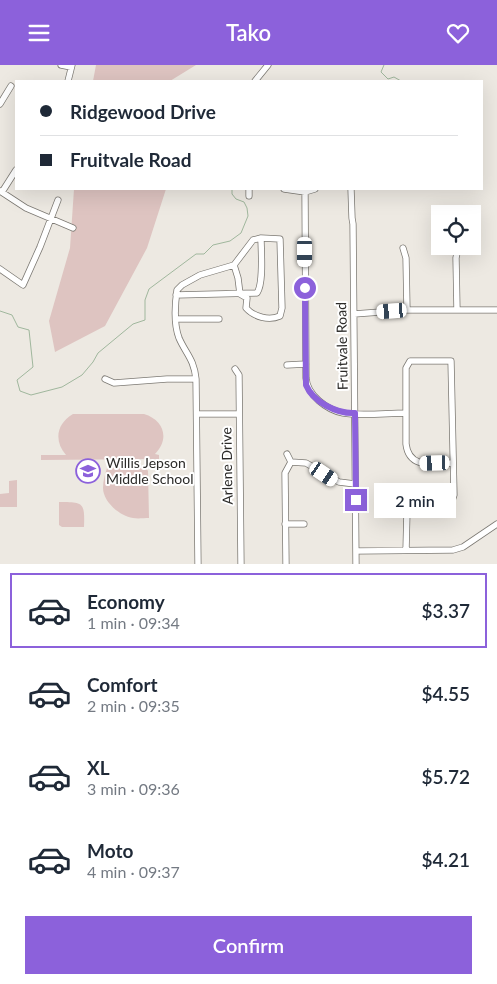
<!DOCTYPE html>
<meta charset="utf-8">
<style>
:root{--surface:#fff;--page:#f2f2f3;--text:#1f2937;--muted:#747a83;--line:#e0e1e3;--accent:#8c61db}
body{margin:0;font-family:Lato,sans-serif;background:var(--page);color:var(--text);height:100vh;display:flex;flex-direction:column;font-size:19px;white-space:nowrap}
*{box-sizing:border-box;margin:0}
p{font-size:16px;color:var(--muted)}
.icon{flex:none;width:28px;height:28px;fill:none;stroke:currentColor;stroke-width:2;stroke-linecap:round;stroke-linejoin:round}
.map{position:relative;height:499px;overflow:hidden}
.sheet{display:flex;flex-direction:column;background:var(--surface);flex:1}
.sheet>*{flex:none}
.hud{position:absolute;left:15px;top:15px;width:468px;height:110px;border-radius:0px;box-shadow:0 5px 20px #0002;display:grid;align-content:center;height:110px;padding:0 25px;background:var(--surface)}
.tools{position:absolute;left:431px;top:140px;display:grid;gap:10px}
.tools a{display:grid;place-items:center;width:50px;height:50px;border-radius:0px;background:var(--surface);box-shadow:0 5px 20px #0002;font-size:25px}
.end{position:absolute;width:22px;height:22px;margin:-11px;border:6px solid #8c61db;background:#fff;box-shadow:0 0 0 2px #fff}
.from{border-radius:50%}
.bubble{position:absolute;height:35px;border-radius:0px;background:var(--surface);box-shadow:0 5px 20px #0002;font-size:16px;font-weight:600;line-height:35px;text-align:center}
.car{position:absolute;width:15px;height:30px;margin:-15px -8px;border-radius:6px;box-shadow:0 0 4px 1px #0007;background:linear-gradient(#fff 24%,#345 0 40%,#fff 0 76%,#345 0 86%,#fff 0)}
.hud b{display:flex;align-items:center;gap:18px;height:48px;font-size:19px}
.hud b+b{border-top:1px solid var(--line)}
.hud i{width:12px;height:12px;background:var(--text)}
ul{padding:9px 0 0;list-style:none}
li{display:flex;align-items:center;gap:15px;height:75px;margin:0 10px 8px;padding:0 15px;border:2px solid transparent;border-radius:0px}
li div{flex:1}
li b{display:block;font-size:19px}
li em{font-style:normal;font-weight:600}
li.on{border-color:var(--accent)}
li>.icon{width:45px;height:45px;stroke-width:1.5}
.button{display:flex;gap:10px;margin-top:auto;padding:10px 25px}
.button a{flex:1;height:58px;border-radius:0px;background:var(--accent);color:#fff;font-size:20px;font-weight:600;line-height:58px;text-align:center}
header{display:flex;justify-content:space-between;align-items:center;height:65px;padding:0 25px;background:var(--accent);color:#fff;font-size:22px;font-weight:600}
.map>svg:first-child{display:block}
.grass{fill:#dec4c1}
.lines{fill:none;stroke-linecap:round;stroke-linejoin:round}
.stream{stroke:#a0b79d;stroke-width:1}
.minor-casing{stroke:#7c7973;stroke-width:7}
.minor{stroke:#fff;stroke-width:5.5}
.route{stroke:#8c61db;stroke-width:6}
.labels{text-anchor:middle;stroke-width:4;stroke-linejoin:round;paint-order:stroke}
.street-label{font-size:14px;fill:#2c2b29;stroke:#fff}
.poi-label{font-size:14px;fill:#2c2b29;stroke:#fff;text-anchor:start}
</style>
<header><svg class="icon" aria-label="menu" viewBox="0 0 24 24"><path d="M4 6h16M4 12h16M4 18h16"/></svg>Tako<svg class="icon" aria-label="heart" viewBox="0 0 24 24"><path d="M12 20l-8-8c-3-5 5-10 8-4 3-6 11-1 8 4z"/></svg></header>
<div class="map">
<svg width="497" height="499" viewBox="0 0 497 499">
<rect width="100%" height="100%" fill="#ede9e2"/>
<!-- grass -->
<path class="grass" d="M96 0H196L170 16H93Z
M74 124H166L147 183 105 261 55 287 49 256 70 183Z
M73 349H144C164 355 170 374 155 389L159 390V394L41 395V390H66C54 376 56 359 73 349Z
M107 403H146L148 406 149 453C144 453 138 454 133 453 119 451 103 436 103 423 103 416 105 409 107 403Z
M17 415V442H0V429L9 428V416Z
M59 437C83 437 85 437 84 462H62L59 460Z"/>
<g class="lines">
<!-- stream -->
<path class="stream" d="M384 0 381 7 388 14 394 12 401 16
M0 246 12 250 18 262 29 265 33 302 17 315 20 326 31 330 62 322 82 310 93 297 98 288 133 259 145 255V235L149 224 196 189H204L213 180 230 176 241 168 248 151 247 143 244 137 236 134 232 129V124"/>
<!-- minor casing -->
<g class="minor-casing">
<path id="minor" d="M61 0 71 2
M68 16 72 0
M255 16 268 0
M0 39 11 21
M249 124V131
M284 124 305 127 315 124
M351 124 352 153 353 159 356 499
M0 126 26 143 73 163
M2 127 16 105
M305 127 306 313C307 330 327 345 343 348 361 351 387 348 406 348
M403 183 406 193 407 245
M234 200 238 213 240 229 247 233 246 243C254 252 269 256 280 251L282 243 280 174 261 173
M0 204 23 220 40 182 58 135
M176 230 257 228C264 218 261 186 261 173L253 175 234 200 200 210 182 220 177 225C175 239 174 260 179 273 186 289 194 294 196 314L198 499
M457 245 456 193 458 183
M354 249 407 245H497
M177 254H219
M287 300 306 299
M235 304 239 310 241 499
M105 314 114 318 167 314H196
M197 349H239
M287 389 291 397
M451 439 454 430 451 296H410L406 303V379C409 405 434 398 453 398
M285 459H304
M406 485 407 446
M356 486 453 485 463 482 497 459
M286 499 285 408 291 397 306 398 339 417 355 419"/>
</g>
<!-- minor -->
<use href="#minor" class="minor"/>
</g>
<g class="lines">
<!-- route -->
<path class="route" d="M305 223 306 320C313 337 337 349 355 348L356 435"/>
</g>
<!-- icons -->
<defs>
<g id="school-ring" transform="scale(1.25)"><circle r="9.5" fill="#fff" stroke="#8c61db" stroke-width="1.5"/><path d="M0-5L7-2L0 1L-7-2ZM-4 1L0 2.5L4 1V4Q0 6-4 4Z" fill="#8c61db"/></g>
</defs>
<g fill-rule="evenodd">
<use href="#school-ring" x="88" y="406"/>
</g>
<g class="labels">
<!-- street labels -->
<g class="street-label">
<text transform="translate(342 281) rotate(-91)" y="5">Fruitvale Road</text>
<text transform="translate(227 401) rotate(-91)" y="5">Arlene Drive</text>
</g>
<!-- poi labels -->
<g class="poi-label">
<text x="106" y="403">Willis Jepson<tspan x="106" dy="16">Middle School</tspan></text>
</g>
</g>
</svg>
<div class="tools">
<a><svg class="icon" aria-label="locate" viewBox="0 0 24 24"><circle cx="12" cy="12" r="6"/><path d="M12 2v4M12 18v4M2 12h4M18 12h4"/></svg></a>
</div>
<i class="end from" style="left:305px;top:223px"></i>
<i class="end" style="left:356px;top:435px"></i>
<div class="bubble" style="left:374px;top:418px;width:82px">2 min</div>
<i class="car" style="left:305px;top:187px;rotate:180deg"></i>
<i class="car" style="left:392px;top:246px;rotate:266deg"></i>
<i class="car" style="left:435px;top:398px;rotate:268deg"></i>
<i class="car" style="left:324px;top:409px;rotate:124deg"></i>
<div class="hud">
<b><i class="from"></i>Ridgewood Drive</b>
<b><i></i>Fruitvale Road</b>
</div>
</div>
<section class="sheet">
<ul>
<li class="on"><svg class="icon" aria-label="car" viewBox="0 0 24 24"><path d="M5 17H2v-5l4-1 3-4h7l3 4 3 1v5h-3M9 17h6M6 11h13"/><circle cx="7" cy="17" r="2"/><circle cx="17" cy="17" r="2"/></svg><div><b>Economy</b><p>1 min · 09:34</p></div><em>$3.37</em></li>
<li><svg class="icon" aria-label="car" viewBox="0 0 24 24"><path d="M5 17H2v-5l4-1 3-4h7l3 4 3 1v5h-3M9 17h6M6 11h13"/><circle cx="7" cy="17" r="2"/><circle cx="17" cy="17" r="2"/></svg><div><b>Comfort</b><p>2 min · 09:35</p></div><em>$4.55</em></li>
<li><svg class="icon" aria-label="car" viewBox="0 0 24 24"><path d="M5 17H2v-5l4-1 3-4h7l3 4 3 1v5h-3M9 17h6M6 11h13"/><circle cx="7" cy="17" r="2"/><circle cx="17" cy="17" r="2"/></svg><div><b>XL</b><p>3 min · 09:36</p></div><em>$5.72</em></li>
<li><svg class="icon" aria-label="car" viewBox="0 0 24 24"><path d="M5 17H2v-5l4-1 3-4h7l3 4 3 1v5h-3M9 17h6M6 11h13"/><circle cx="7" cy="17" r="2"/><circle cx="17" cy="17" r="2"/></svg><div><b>Moto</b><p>4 min · 09:37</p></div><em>$4.21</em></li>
</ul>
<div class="button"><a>Confirm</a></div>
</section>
